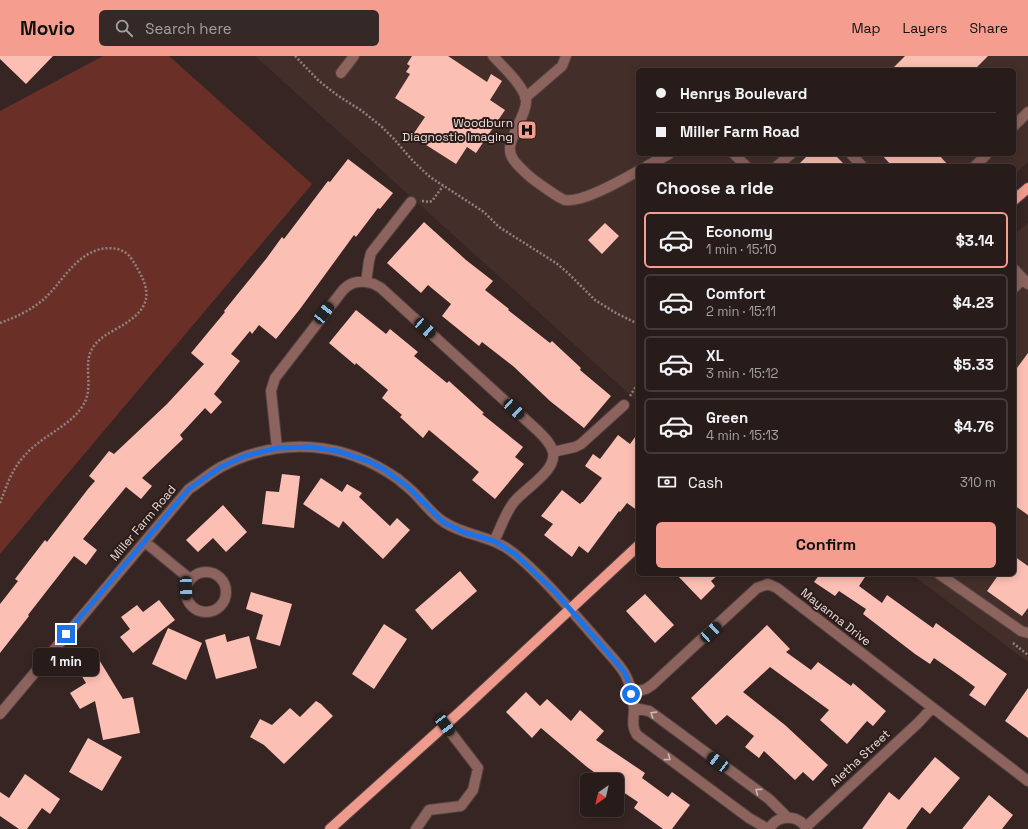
<!DOCTYPE html>
<meta charset="utf-8">
<style>
:root{--surface:#281c1a;--page:#342927;--text:#f1f3f6;--muted:#a5a1a2;--line:#443a39;--accent:#f59d8f}
body{margin:0;font-family:"Space Grotesk",sans-serif;background:var(--page);color:var(--text);height:100vh;display:flex;flex-direction:column;font-size:15px;white-space:nowrap}
*{box-sizing:border-box;margin:0}
p{font-size:13px;color:var(--muted)}
.icon{flex:none;width:22px;height:22px;fill:none;stroke:currentColor;stroke-width:2;stroke-linecap:round;stroke-linejoin:round}
.map{position:relative;flex:1;overflow:hidden}
.sheet{position:absolute;left:636px;top:108px;width:380px;height:412px;display:flex;flex-direction:column;background:var(--surface);border-radius:6px;box-shadow:0 2px 10px #0003,0 0 0 1px var(--line)}
.sheet>*{flex:none}
.guide{position:absolute;left:636px;top:12px;width:380px;height:88px;border-radius:6px;box-shadow:0 2px 10px #0003,0 0 0 1px var(--line);display:grid;align-content:center;height:88px;padding:0 20px;background:var(--surface)}
.needle{width:26px;rotate:214deg}
.fabs{position:absolute;left:580px;top:717px;display:grid;gap:8px}
.fabs a{display:grid;place-items:center;width:44px;height:44px;border-radius:6px;background:var(--surface);box-shadow:0 2px 10px #0003,0 0 0 1px var(--line);font-size:20px}
.end{position:absolute;width:18px;height:18px;margin:-9px;border:5px solid #1a73e8;background:#fff;box-shadow:0 0 0 2px #fff}
.from{border-radius:50%}
.bubble{position:absolute;height:28px;border-radius:6px;background:var(--surface);box-shadow:0 2px 10px #0003,0 0 0 1px var(--line);font-size:13px;font-weight:700;line-height:28px;text-align:center}
.car{position:absolute;width:12px;height:24px;margin:-12px -6px;border-radius:5px;box-shadow:0 0 3px 1px #0007;background:linear-gradient(#222 24%,#8ab4d8 0 40%,#222 0 76%,#8ab4d8 0 86%,#222 0)}
.guide b{display:flex;align-items:center;gap:14px;height:38px;font-size:15px}
.guide b+b{border-top:1px solid var(--line)}
.guide i{width:10px;height:10px;background:var(--text)}
ul{padding:0;list-style:none}
li{display:flex;align-items:center;gap:12px;height:56px;margin:0 8px 6px;padding:0 12px;border:2px solid var(--line);border-radius:6px}
li div{flex:1}
li b{display:block;font-size:15px}
li em{font-style:normal;font-weight:700}
li.active{border-color:var(--accent)}
li>.icon{width:36px;height:36px;stroke-width:1.5}
h2{padding:0 20px;font-size:18px;line-height:48px}
.pay{display:flex;align-items:center;gap:10px;height:44px;padding:0 20px;font-size:15px}
.pay p{margin-inline-start:auto}
.primary-button{display:flex;gap:8px;margin-top:auto;padding:8px 20px}
.primary-button a{flex:1;height:46px;border-radius:6px;background:var(--accent);color:#111;font-size:16px;font-weight:700;line-height:46px;text-align:center}
header{display:flex;align-items:center;gap:24px;box-sizing:border-box;height:56px;padding:0 20px;background:var(--accent);color:#111}
header strong{font-size:19px}
nav{display:flex;gap:22px;margin-inline-start:auto;font-size:14px}
.search{width:280px;height:36px;background:var(--page);display:flex;align-items:center;gap:10px;box-sizing:border-box;padding:0 14px;border-radius:6px;color:var(--muted);font-size:15px}
.map>svg:first-child{display:block}
.built{fill:#442e2a;fill-rule:evenodd}
.green{fill:#6a3028}
.building{fill:#fcbfb4}
.lines{fill:none;stroke-linecap:round;stroke-linejoin:round}
.minor-casing{stroke:#524240;stroke-width:12}
.major-casing{stroke:#524240;stroke-width:12}
.path{stroke:#908280;stroke-width:2.5;stroke-dasharray:2 2;stroke-linecap:butt}
.minor{stroke:#8c635d;stroke-width:10}
.major{stroke:#ee9b8e;stroke-width:10}
.oneway{stroke:#ccb8b4}
.route{stroke:#1a73e8;stroke-width:5}
.labels{text-anchor:middle;stroke-width:4;stroke-linejoin:round;paint-order:stroke}
.poi-label{font-size:12px;fill:#e8dcda;stroke:#2c1c19;text-anchor:end}
.street-label{font-size:12px;fill:#e8dcda;stroke:#2c1c19}
</style>
<header>
<strong>Movio</strong>
<div class="search"><svg class="icon" aria-label="search" viewBox="0 0 24 24"><circle cx="10" cy="10" r="6"/><path d="M15 15l6 6"/></svg>Search here</div>
<nav><a>Map</a><a>Layers</a><a>Share</a></nav>
</header>
<div class="map">
<svg width="1028" height="773" viewBox="0 0 1028 773">
<rect width="100%" height="100%" fill="#362523"/>
<!-- built -->
<path class="built" d="M255 0H1028V106L1014 119V110H638V346ZM638 14H1014V98H638Z
M1028 167V606L911 518H1014V179Z"/>
<!-- green -->
<path class="green" d="M103 0H169L312 128 0 498V55Z"/>
<!-- building -->
<path class="building" d="M0 0H53L26 28 0 3Z
M412 0H448L487 26 491 18 502 25 490 44 505 54 476 97 467 91 456 108 412 80 425 61 395 42 410 18 406 16 410 10 407 8Z
M905 0H988L974 14H891Z
M809 98H834L846 110H797Z
M881 98H938L949 110H892Z
M348 103 393 137 380 153 378 152 356 181 354 179 300 253 276 283 259 269 252 278 250 275 231 298 240 305 214 338 222 346 211 358 205 352 180 379 183 383 142 422 152 430 141 443 126 431 83 483 97 494 86 509 74 500 28 559 29 560 0 597V548L18 525 15 523 45 484 47 486 88 433 95 425 89 420 109 395 114 398 167 348 204 308 191 297 225 256 224 255 266 203 282 181 284 183 328 125 330 126Z
M424 166 466 204 493 225 485 234 509 253 508 254 550 287 552 285 581 312 580 314 611 340 584 372 550 345 513 310 482 286 479 290 442 260 451 248 428 229 421 237 387 207Z
M605 167 619 180 602 198 588 184Z
M356 254 386 278 390 273 418 296 414 300 447 327 449 325 484 357 482 358 523 391 515 401 524 408 495 443 472 424 479 416 429 374 423 382 400 361 402 359 382 342 388 334 356 307 355 309 329 287Z
M1028 297V459L1014 449V316Z
M638 377V455L627 447 620 456 619 455 588 497 579 490 572 501 544 479 553 468 541 460 562 434 580 448 582 446H583L602 422 585 410 593 398 600 403 618 379 630 388Z
M282 418 300 420 294 472 262 468 266 435 279 436Z
M321 422 342 436 347 428 362 437 359 441 390 470 397 462 410 474 383 503 343 465 339 472 303 448Z
M223 449 247 476 226 496 213 482 198 496 186 484Z
M1014 500 1028 510V552L1022 560 987 535 999 518H1014Z
M460 515 477 535 432 574 415 554Z
M676 518H719L711 525 715 530 701 544Z
M820 518H867L859 530 882 547 887 539 933 572 936 567 1007 618 985 650 969 639 975 631 960 620 934 602 930 608 915 598 863 558 866 553 839 535 835 540 814 526Z
M251 536 292 548 280 590 256 583 263 559 246 553Z
M645 538 674 569 655 587 626 555Z
M159 544 175 564 133 597 120 581 130 573 121 561 137 549 143 556Z
M384 568 407 583 374 633 352 618Z
M767 569 790 593 786 596 811 614 818 606 851 630 853 627 886 655 873 670 867 665 847 688 820 664 829 654 770 611 743 636 785 669 828 709 813 725 803 716 795 724 764 695 759 702 745 691 754 680 727 659 716 669 691 642Z
M168 572 202 587 186 624 152 608Z
M225 578 227 586 249 580 257 612 216 623 205 584Z
M95 597 123 643 133 641 140 677 103 684 95 645 80 653 70 637 86 627 75 609Z
M1028 632V682L1005 665Z
M526 636 540 650 547 643 571 665 580 654 604 675 596 684 645 717 642 722 668 741 672 736 690 749 672 773H663L634 752 638 746 617 732V724H605L587 711 541 672 532 682 506 656Z
M316 645 321 648 333 660 284 708 264 689 250 681 260 663 272 669 290 652 300 661Z
M88 682 122 701 102 735 69 716Z
M935 701 960 722 930 758 922 751 906 773H862L889 736 899 744Z
M25 718 60 743 50 758 42 752 27 773H19L0 760V736L9 742Z
M989 739 1013 759 1002 773H962Z"/>
<g class="lines">
<!-- minor casing -->
<g class="minor-casing">
<path id="minor" d="M493 0C504 12 522 28 526 43 528 56 510 80 510 92 509 103 520 111 528 119 532 123 560 143 565 144 583 147 622 124 638 115
M341 17 354 0
M525 42 562 10 566 0
M1014 70 1028 56
M734 98 746 110
M851 98 862 110
M647 110 669 98
M777 110 791 98
M975 110 987 98
M1014 213 1028 228
M366 226 374 228 381 232 537 374C543 380 551 387 553 396 557 415 524 433 514 446 505 457 501 472 494 485
M1014 232 1023 223
M277 392 271 335 275 322 343 234C350 227 356 225 366 226L369 205 371 197 411 146
M553 396 575 391 581 388 624 349
M145 486 190 523
M186 536a20 20 0 1 1 40 0a20 20 0 1 1-40 0Z
M939 518 1014 570 1021 575 1028 577
M631 637 646 633 652 629 757 532 768 528 777 532 1028 725
M634 652 649 655 655 659 769 743 787 761
M0 658 189 433C200 426 210 417 221 411 280 380 344 385 398 423 405 429 412 434 418 441 426 450 434 460 444 466 463 479 486 479 505 491 518 499 529 510 539 520 560 541 579 563 598 585 607 596 618 606 625 618 630 627 633 642 634 653 634 663 631 670 637 679L749 762 768 773
M806 771 918 667 932 652
M416 773 429 754 461 750 473 734 478 712 445 669
M769 773C778 758 798 758 807 773"/>
</g>
<!-- major casing -->
<g class="major-casing">
<path id="major" d="M1014 144 1028 132
M330 773 462 654 638 490"/>
</g>
<!-- path -->
<path class="path" d="M295 0 319 25 337 39 362 55 381 70 394 83 413 105 430 121 484 156 499 171 556 207 568 217 595 244 616 257 638 268
M422 145 429 146 432 145 443 130
M0 267C16 261 32 254 45 242 62 226 75 199 101 193 111 191 124 192 131 202 152 234 155 251 118 272 107 278 96 284 91 295 83 312 95 332 82 351 70 369 47 378 31 393 12 411 9 424 0 447
M630 340 638 327
M1013 587 1028 599"/>
<!-- minor -->
<use href="#minor" class="minor"/>
<!-- major -->
<use href="#major" class="major"/>
</g>
<!-- one-way arrows -->
<defs><path id="oneway-chevron" d="M-2-3.5L2.5 0L-2 3.5" fill="none" stroke-width="1.6" stroke-linecap="round" stroke-linejoin="round"/></defs>
<g class="oneway">
<use href="#oneway-chevron" transform="translate(653 658) rotate(-148)"/>
<use href="#oneway-chevron" transform="translate(668 702) rotate(36)"/>
<use href="#oneway-chevron" transform="translate(758 735) rotate(-143)"/>
</g>
<g class="lines">
<!-- route -->
<path class="route" d="M66 578 189 433 221 411 245 400 277 392 311 391 337 395 368 405 382 412 408 431 443 466 463 476 494 485 515 498 555 536 622 613 626 619 631 638"/>
</g>
<!-- icons -->
<defs>
<g id="hospital-square" transform="scale(1)"><rect x="-9" y="-9" width="18" height="18" rx="4" fill="#f59d8f" stroke="#2c1c19"/><path d="M-5-5h3v3.5h4V-5h3V5h-3V1.5h-4V5h-3Z" fill="#111"/></g>
</defs>
<g fill-rule="evenodd">
<use href="#hospital-square" x="527" y="74"/>
</g>
<g class="labels">
<!-- poi labels -->
<g class="poi-label">
<text x="513" y="71">Woodburn<tspan x="513" dy="14">Diagnostic Imaging</tspan></text>
</g>
<!-- street labels -->
<g class="street-label">
<text transform="translate(143 467) rotate(-50)" y="4">Miller Farm Road</text>
<text transform="translate(836 561) rotate(38)" y="4">Mayanna Drive</text>
<text transform="translate(860 702) rotate(-43)" y="4">Aletha Street</text>
</g>
</g>
</svg>
<div class="fabs">
<a><svg class="needle" viewBox="-14 -14 28 28"><path d="M0-13l5 13h-10z" fill="#e53935"/><path d="M0 13l5-13h-10z" fill="#a5a1a2"/></svg></a>
</div>
<i class="end from" style="left:631px;top:638px"></i>
<i class="end" style="left:66px;top:578px"></i>
<div class="bubble" style="left:33px;top:592px;width:66px">1 min</div>
<i class="car" style="left:324px;top:257px;rotate:38deg"></i>
<i class="car" style="left:425px;top:272px;rotate:132deg"></i>
<i class="car" style="left:514px;top:353px;rotate:133deg"></i>
<i class="car" style="left:186px;top:532px;rotate:178deg"></i>
<i class="car" style="left:711px;top:576px;rotate:47deg"></i>
<i class="car" style="left:445px;top:669px;rotate:143deg"></i>
<i class="car" style="left:718px;top:706px;rotate:307deg"></i>
<div class="guide">
<b><i class="from"></i>Henrys Boulevard</b>
<b><i></i>Miller Farm Road</b>
</div>
<section class="sheet">
<h2>Choose a ride</h2>
<ul>
<li class="active"><svg class="icon" aria-label="car" viewBox="0 0 24 24"><path d="M5 17H2v-5l4-1 3-4h7l3 4 3 1v5h-3M9 17h6M6 11h13"/><circle cx="7" cy="17" r="2"/><circle cx="17" cy="17" r="2"/></svg><div><b>Economy</b><p>1 min · 15:10</p></div><em>$3.14</em></li>
<li><svg class="icon" aria-label="car" viewBox="0 0 24 24"><path d="M5 17H2v-5l4-1 3-4h7l3 4 3 1v5h-3M9 17h6M6 11h13"/><circle cx="7" cy="17" r="2"/><circle cx="17" cy="17" r="2"/></svg><div><b>Comfort</b><p>2 min · 15:11</p></div><em>$4.23</em></li>
<li><svg class="icon" aria-label="car" viewBox="0 0 24 24"><path d="M5 17H2v-5l4-1 3-4h7l3 4 3 1v5h-3M9 17h6M6 11h13"/><circle cx="7" cy="17" r="2"/><circle cx="17" cy="17" r="2"/></svg><div><b>XL</b><p>3 min · 15:12</p></div><em>$5.33</em></li>
<li><svg class="icon" aria-label="car" viewBox="0 0 24 24"><path d="M5 17H2v-5l4-1 3-4h7l3 4 3 1v5h-3M9 17h6M6 11h13"/><circle cx="7" cy="17" r="2"/><circle cx="17" cy="17" r="2"/></svg><div><b>Green</b><p>4 min · 15:13</p></div><em>$4.76</em></li>
</ul>
<div class="pay"><svg class="icon" aria-label="cash" viewBox="0 0 24 24"><path d="M3 7h18v10H3z"/><circle cx="12" cy="12" r="2"/></svg>Cash<p>310 m</p></div>
<div class="primary-button"><a>Confirm</a></div>
</section>
</div>
